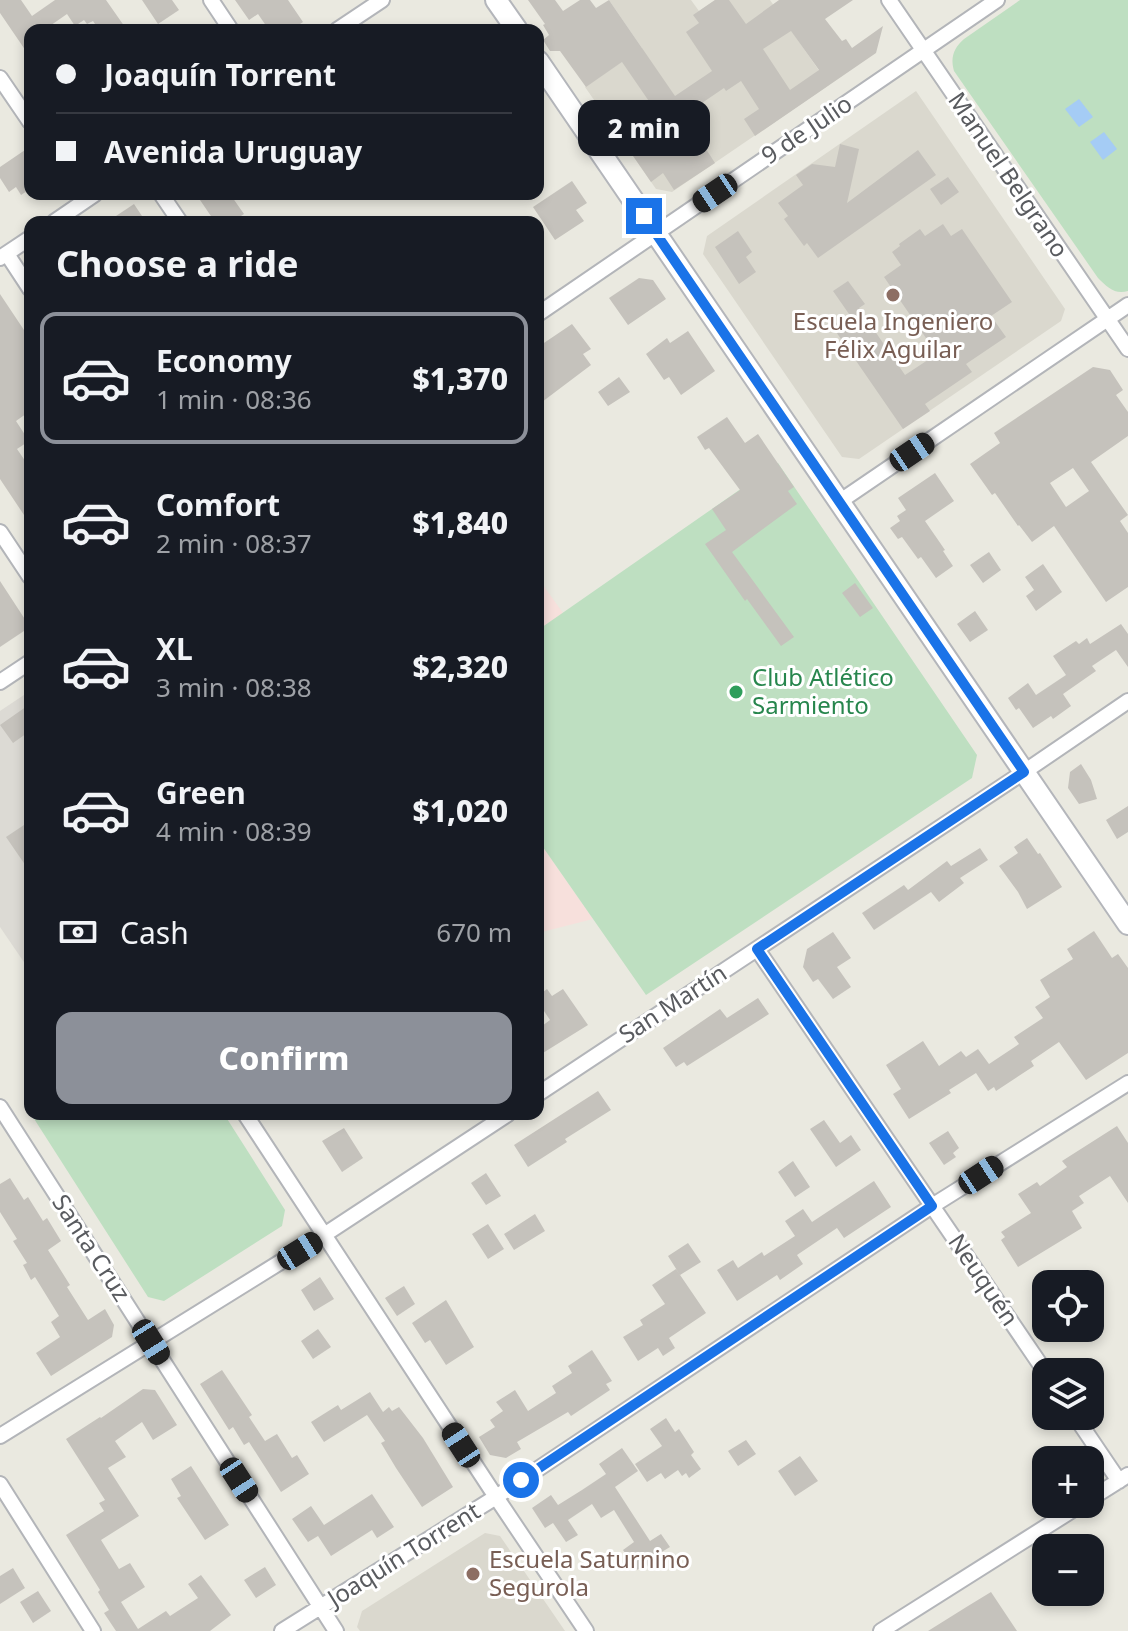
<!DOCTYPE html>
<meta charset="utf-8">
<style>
:root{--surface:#171b24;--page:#20242c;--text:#f1f3f6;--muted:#9ea1a6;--line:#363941;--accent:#8c9099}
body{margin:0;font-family:"Noto Sans",sans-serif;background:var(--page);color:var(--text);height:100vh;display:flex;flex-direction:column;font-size:30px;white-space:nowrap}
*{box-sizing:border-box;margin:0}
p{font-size:26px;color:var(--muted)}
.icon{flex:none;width:44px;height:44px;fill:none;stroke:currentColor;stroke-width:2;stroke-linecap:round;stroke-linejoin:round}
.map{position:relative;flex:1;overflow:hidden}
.panel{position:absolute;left:24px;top:216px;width:520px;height:904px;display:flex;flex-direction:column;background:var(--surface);border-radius:16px;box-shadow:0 4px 12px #0003}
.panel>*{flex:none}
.guide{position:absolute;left:24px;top:24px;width:520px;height:176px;border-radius:16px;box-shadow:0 4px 12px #0003;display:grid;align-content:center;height:176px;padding:0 32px;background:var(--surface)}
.tools{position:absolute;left:1032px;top:1270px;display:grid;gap:16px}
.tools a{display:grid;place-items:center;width:72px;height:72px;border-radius:16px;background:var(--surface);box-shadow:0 4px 12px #0003;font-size:40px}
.end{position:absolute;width:36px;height:36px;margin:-18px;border:10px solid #1a73e8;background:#fff;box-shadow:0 0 0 4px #fff}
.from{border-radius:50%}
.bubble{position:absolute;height:56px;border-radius:16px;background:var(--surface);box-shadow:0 4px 12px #0003;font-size:26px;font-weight:800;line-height:56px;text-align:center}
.car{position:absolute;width:24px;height:48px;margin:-24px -12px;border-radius:10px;box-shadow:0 0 6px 2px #0007;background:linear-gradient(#222 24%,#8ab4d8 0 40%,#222 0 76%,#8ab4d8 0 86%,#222 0)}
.guide b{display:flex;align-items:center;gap:28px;height:76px;font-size:30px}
.guide b+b{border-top:2px solid var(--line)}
.guide i{width:20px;height:20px;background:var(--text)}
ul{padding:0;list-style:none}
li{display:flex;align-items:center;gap:24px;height:132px;margin:0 16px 12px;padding:0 16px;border:4px solid transparent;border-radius:16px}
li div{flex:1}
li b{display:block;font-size:30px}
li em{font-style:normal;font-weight:800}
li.active{border-color:var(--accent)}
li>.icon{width:72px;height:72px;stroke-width:1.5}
h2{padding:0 32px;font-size:36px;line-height:96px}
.pay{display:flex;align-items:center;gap:20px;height:88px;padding:0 32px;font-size:30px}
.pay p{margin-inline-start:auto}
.button{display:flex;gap:16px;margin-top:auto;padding:16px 32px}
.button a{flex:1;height:92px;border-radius:16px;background:var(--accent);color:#fff;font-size:32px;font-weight:800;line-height:92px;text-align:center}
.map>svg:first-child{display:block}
.industrial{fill:#dcdad4}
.education{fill:#dad8ce}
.medical{fill:#f7e0dc}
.green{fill:#bedfc1}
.water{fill:#a5ccf5}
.building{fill:#c5c2bc;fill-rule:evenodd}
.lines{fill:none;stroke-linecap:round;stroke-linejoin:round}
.street-casing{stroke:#b3b5b9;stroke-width:18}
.secondary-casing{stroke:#b4b6bb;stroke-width:24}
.street{stroke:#fff;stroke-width:14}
.secondary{stroke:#fff;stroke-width:20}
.route{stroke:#1a73e8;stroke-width:10}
.education-dot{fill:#8d6e63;stroke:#fff;stroke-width:3}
.leisure-dot{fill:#2e9e5b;stroke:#fff;stroke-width:3}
.labels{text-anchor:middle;stroke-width:6;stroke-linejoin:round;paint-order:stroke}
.street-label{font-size:24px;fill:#595b5f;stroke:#fff}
.education-label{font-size:24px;fill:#785e54;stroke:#fff}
.leisure-label{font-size:24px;fill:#27864d;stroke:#fff;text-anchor:start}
</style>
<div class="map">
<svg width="1128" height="1631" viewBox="0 0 1128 1631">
<rect width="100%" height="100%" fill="#eae9e0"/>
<!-- industrial -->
<path class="industrial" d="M30 691V971L0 927V711Z"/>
<!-- education -->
<path class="education" d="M609 0H691L699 11 715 0H770L829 85 672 192 656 189 585 87 642 48Z
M916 91 1065 309 1061 321 859 459 842 457 703 254 707 236Z
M485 1533 500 1536 565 1631H360L357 1627 362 1611Z"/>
<!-- medical -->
<path class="medical" d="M538 578 563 613 538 630Z
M538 840 593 919 538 933Z"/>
<!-- green -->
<path class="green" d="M1020 0H1128V291C1115 295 1107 287 1098 278L954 71C950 57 954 48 964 39Z
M778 463 977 755 972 778 646 995 538 840V630Z
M31 1114H224L285 1210 282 1226 164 1301 148 1297Z"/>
<!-- water -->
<path class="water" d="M1079 99 1093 117 1079 127 1065 109Z
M1104 132 1117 149 1103 160 1090 142Z"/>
<!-- building -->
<path class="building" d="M0 0H21L32 16 55 0H106L127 30H99L93 21 87 24 84 20 75 26 67 14 44 30H30V57L0 13Z
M142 0H172L179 10 158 24Z
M235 0H288L303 22 291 30H269L258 14 249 20Z
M528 0H555L563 11 580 0H590L596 8 609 0 675 96 712 71 686 32 699 23 693 15 715 0H729L746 24 779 0H853L825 19 842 41 846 39 852 48 883 26 876 53 755 136 744 119 759 109 741 81 726 91 724 88 674 122 696 152 704 146 715 163 674 190 663 173 651 182 629 150 641 142 631 127 655 110 622 62 586 87 560 51H550L543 40 549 35 543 25 545 24ZM791 31 819 70 790 90 763 49Z
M840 144 859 149 847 203 918 150 936 175 818 258 807 243 804 246 784 219 788 216 778 203 803 185 796 175 812 164 835 167Z
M25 150 30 158V168L24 172 30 180V189L21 195 16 187 9 192 0 178V167Z
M948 177 959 192 941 205 930 189Z
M572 181 587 203 576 210 584 221 555 240 533 207Z
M209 194H230L244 214 232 222H215L200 200Z
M134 204 146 222H107Z
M943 224 951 236 962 229 1012 302 991 316 1006 337 966 364 972 372 925 404 930 411 903 429 832 326 849 314 833 291 848 281 865 304 859 308 905 375 937 354 884 277 901 265 892 252 900 246 899 244 920 229 925 236Z
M738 231 752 252 746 257 756 272 739 284 715 247Z
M639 278 653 280 666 299 628 325 609 298Z
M0 294 30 339V411L16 421 29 441 17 449 30 468V524L0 479Z
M572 324 591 349 583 354 591 365 538 405V347Z
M688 331 715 371 681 395 669 377 664 380 646 354 667 338 670 343Z
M1093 367 1110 370 1123 390 1116 395 1128 412V436L1091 462 1128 515 1120 521 1128 533V587L1106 602 1054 526 1032 542 1019 525 1018 526 995 493 992 495 970 464 1000 443 994 433ZM1073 468 1089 491 1066 507 1050 483Z
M619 377 630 392 608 406 598 392Z
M727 417 745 443 758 434 794 487 788 491 797 504 732 552 794 637 781 646 747 599 745 601 705 544 726 530 712 509 740 490 709 448 705 450 697 437Z
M935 473 954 501 925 521 945 550 943 551 953 566 936 578 921 557 918 559 902 537 898 539 890 528 900 521 897 516 906 510 898 498Z
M989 552 1001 570 983 583 970 565Z
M1043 564 1062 592 1036 611 1026 596 1034 590 1025 577Z
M0 581 30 627 0 647Z
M855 583 873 608 860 617 842 593Z
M975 611 988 630 970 642 957 624Z
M1121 624 1128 634V667L1116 650 1092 666 1096 671 1063 694 1071 706 1053 719 1051 716 1033 728 1019 708 1016 710 1008 698 1028 683 1036 695 1066 675 1053 656 1076 641 1079 644 1087 638 1090 644Z
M30 704V731L13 743 0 725Z
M1081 764 1091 780 1097 799 1079 804 1068 788 1070 772Z
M1128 806V832L1117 839 1106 820Z
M30 821V872L6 837Z
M1027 838 1038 854 1040 853 1062 887 1027 909 1018 892 999 866 1018 853 1014 847Z
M980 848 988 860 960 878 964 883 939 902 931 892 874 930 862 913 904 885 908 890 947 861 951 866Z
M1094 931 1112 958 1118 954 1128 968V1053L1086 1080 1059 1042 1031 1061 1034 1066 996 1091 994 1087 988 1091 976 1073 949 1090 951 1093 909 1119 893 1094 901 1089 886 1065 923 1041 939 1066 961 1051 966 1057 978 1049 989 1064 1019 1044 1014 1037 1043 1018 1035 1007 1050 997 1040 980 1073 959 1067 949Z
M833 932 851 958 837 967 851 987 833 999 818 979 813 982 803 967 807 949Z
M547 989 552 996 563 989 588 1025 538 1056V1029L550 1020 538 1002V996Z
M758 998 769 1014 687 1066 684 1062 676 1067 663 1048 720 1009 727 1018Z
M598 1091 611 1110 565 1139 567 1142 528 1167 514 1145Z
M824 1120 840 1143 851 1135 861 1150 836 1167 810 1129Z
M1117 1126 1128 1143V1203L1110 1176 1079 1196 1084 1203 1072 1211 1082 1228 1018 1267 1001 1240 1005 1237 1001 1232 1031 1213 1018 1194 1037 1182 1040 1186 1067 1167 1062 1161Z
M344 1128 363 1158 342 1172 322 1141Z
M948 1131 959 1148 953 1153 956 1157 944 1165 929 1143Z
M793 1161 810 1187 795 1197 778 1172Z
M486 1173 501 1196 486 1205 471 1183Z
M10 1178 24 1200 28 1197 43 1221 47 1218 61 1241 48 1250 70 1285 67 1287 88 1320 105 1309 114 1325 112 1337 51 1376 36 1353 60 1337 51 1322 59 1316 35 1277 31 1280 23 1265 27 1263 13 1241 17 1239 0 1212V1184Z
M874 1181 891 1207 844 1238 837 1228 797 1255 803 1264 780 1280 777 1275 737 1301 717 1270 733 1260 738 1268 762 1252 764 1256 795 1236 785 1221 803 1209 812 1222Z
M535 1214 545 1231 514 1250 504 1234Z
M488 1224 504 1249 488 1259 472 1234Z
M688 1243 701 1262 680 1275 668 1256Z
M676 1269 706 1313 669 1338 675 1348 663 1356 658 1348 638 1361 623 1337 643 1325 640 1320 665 1304 652 1285Z
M320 1277 334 1299 314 1311 301 1290Z
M404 1286 415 1304 397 1316 385 1298Z
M446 1300 474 1347 446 1365 430 1340 425 1343 412 1323Z
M318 1329 331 1347 313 1359 301 1341Z
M592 1350 612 1381 606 1384 610 1390 571 1416 568 1412 517 1442 521 1449 506 1458 490 1455 479 1437 495 1427 490 1420 503 1411 496 1402 515 1390 528 1411 556 1393 552 1386 572 1373 568 1366Z
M222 1370 252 1415 249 1417 265 1441 277 1434 292 1458 297 1455 309 1474 281 1492 249 1442 244 1445 233 1427 229 1430 200 1384Z
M143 1389 155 1390 177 1425 153 1440 142 1422 115 1441 126 1457 108 1468 139 1516 101 1540 119 1569 130 1563 145 1587 121 1602 138 1629 166 1611 170 1616 198 1598 188 1584 201 1575 231 1615 210 1631H116L104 1613 109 1610 98 1592 100 1590 66 1535 104 1511 99 1503 105 1500 66 1439 100 1417 101 1418Z
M370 1392 383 1412 389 1407 392 1411 399 1407 423 1438 453 1487 422 1507 396 1468 381 1443 385 1441 367 1415 324 1442 311 1422 338 1405 341 1410Z
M666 1418 675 1432 679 1429 694 1452 691 1455 701 1469 689 1478 686 1473 682 1476 678 1470 665 1479 661 1473 647 1482 635 1464 662 1446 650 1429Z
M746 1440 756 1454 738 1466 728 1451Z
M622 1448 638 1471 615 1487 650 1541 661 1534 670 1547 660 1553 662 1557 648 1567 646 1563 637 1570 623 1550 634 1542 614 1510 601 1518 592 1504 568 1520 578 1535 566 1542 553 1523 545 1528 532 1508 551 1495 558 1505 582 1490 606 1474 599 1464Z
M800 1456 818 1481 795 1496 778 1471Z
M191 1466 229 1525 205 1540 177 1498 181 1496 171 1479Z
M372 1494 394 1527 377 1538 372 1530 331 1556 318 1536 308 1542 292 1519 311 1506 324 1525Z
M265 1567 276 1585 256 1598 244 1580Z
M13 1568 25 1588 0 1604V1576Z
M38 1591 51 1611 33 1623 20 1602Z
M991 1592 1017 1631H928L968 1606Z"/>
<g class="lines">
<!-- street casing -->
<g class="street-casing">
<path id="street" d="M211 0 231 30
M889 0 1128 349
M337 30 382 0
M0 78 30 122
M161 194 180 222
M54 222 95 194
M7 254 30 289
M0 258 30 238
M538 314 997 0
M839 502 1128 305
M0 532 30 577
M0 682 30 662
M757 949 1046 1373
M538 1094 1024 772 1128 701
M0 1107 336 1631
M245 1114 496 1497 586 1631
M1075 1416 1119 1481
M0 1436 324 1235 508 1114
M0 1484 93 1631
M1090 1499 1128 1475
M282 1631 496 1497 932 1206 1128 1083
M881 1631 1082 1504"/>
</g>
<!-- secondary casing -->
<g class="secondary-casing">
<path id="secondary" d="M496 0 517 30
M538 61 1128 924"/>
</g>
<!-- street -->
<use href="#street" class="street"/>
<!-- secondary -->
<use href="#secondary" class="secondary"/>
</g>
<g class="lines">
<!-- route -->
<path class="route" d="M521 1480 932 1206 757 949 1024 772 644 216"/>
</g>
<!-- markers -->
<g class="education-dot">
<circle cx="893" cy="295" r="8"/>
<circle cx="473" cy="1574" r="8"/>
</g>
<circle class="leisure-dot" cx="736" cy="692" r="8"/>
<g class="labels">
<!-- street labels -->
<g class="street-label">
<text transform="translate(807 130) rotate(-34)" y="8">9 de Julio</text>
<text transform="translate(1008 175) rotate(56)" y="8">Manuel Belgrano</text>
<text transform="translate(673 1004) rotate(-33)" y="8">San Martín</text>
<text transform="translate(91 1248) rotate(57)" y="8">Santa Cruz</text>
<text transform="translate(983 1280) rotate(56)" y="8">Neuquén</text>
<text transform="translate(404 1555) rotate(-32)" y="8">Joaquín Torrent</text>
</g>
<!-- education labels -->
<g class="education-label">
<text x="893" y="330">Escuela Ingeniero<tspan x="893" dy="28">Félix Aguilar</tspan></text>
<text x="489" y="1568" text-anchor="start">Escuela Saturnino<tspan x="489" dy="28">Segurola</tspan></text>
</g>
<!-- leisure labels -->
<g class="leisure-label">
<text x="752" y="686">Club Atlético<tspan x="752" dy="28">Sarmiento</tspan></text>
</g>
</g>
</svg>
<div class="tools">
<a><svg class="icon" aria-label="locate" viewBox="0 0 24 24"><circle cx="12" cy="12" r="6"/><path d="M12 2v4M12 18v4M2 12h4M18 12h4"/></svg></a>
<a><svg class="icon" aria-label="layers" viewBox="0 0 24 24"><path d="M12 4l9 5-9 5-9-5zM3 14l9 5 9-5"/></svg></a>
<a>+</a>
<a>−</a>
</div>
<i class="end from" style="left:521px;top:1480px"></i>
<i class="end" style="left:644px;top:216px"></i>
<div class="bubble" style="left:578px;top:100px;width:132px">2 min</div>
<i class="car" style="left:715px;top:193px;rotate:236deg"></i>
<i class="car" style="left:912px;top:452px;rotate:56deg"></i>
<i class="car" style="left:981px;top:1175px;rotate:57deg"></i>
<i class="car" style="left:300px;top:1251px;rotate:58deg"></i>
<i class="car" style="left:151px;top:1342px;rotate:148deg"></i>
<i class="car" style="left:461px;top:1445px;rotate:327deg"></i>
<i class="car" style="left:239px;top:1480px;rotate:147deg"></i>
<div class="guide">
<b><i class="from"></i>Joaquín Torrent</b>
<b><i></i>Avenida Uruguay</b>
</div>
<section class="panel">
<h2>Choose a ride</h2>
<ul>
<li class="active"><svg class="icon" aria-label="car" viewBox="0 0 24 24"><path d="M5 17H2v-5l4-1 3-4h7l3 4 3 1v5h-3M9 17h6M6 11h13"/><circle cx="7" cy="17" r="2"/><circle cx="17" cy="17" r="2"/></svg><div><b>Economy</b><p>1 min · 08:36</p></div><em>$1,370</em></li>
<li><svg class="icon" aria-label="car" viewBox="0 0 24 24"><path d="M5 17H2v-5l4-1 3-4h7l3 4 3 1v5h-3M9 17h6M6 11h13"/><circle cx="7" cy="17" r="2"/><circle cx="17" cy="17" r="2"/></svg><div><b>Comfort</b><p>2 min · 08:37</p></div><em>$1,840</em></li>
<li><svg class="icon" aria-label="car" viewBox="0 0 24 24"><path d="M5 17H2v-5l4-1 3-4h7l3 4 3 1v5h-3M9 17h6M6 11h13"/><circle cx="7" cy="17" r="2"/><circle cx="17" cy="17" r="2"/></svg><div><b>XL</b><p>3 min · 08:38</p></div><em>$2,320</em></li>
<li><svg class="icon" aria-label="car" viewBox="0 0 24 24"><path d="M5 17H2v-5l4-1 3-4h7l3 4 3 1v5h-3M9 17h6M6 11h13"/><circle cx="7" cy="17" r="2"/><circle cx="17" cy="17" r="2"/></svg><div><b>Green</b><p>4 min · 08:39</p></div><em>$1,020</em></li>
</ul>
<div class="pay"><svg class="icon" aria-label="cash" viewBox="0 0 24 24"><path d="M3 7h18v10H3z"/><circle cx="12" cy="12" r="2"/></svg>Cash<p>670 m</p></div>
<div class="button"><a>Confirm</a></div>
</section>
</div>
